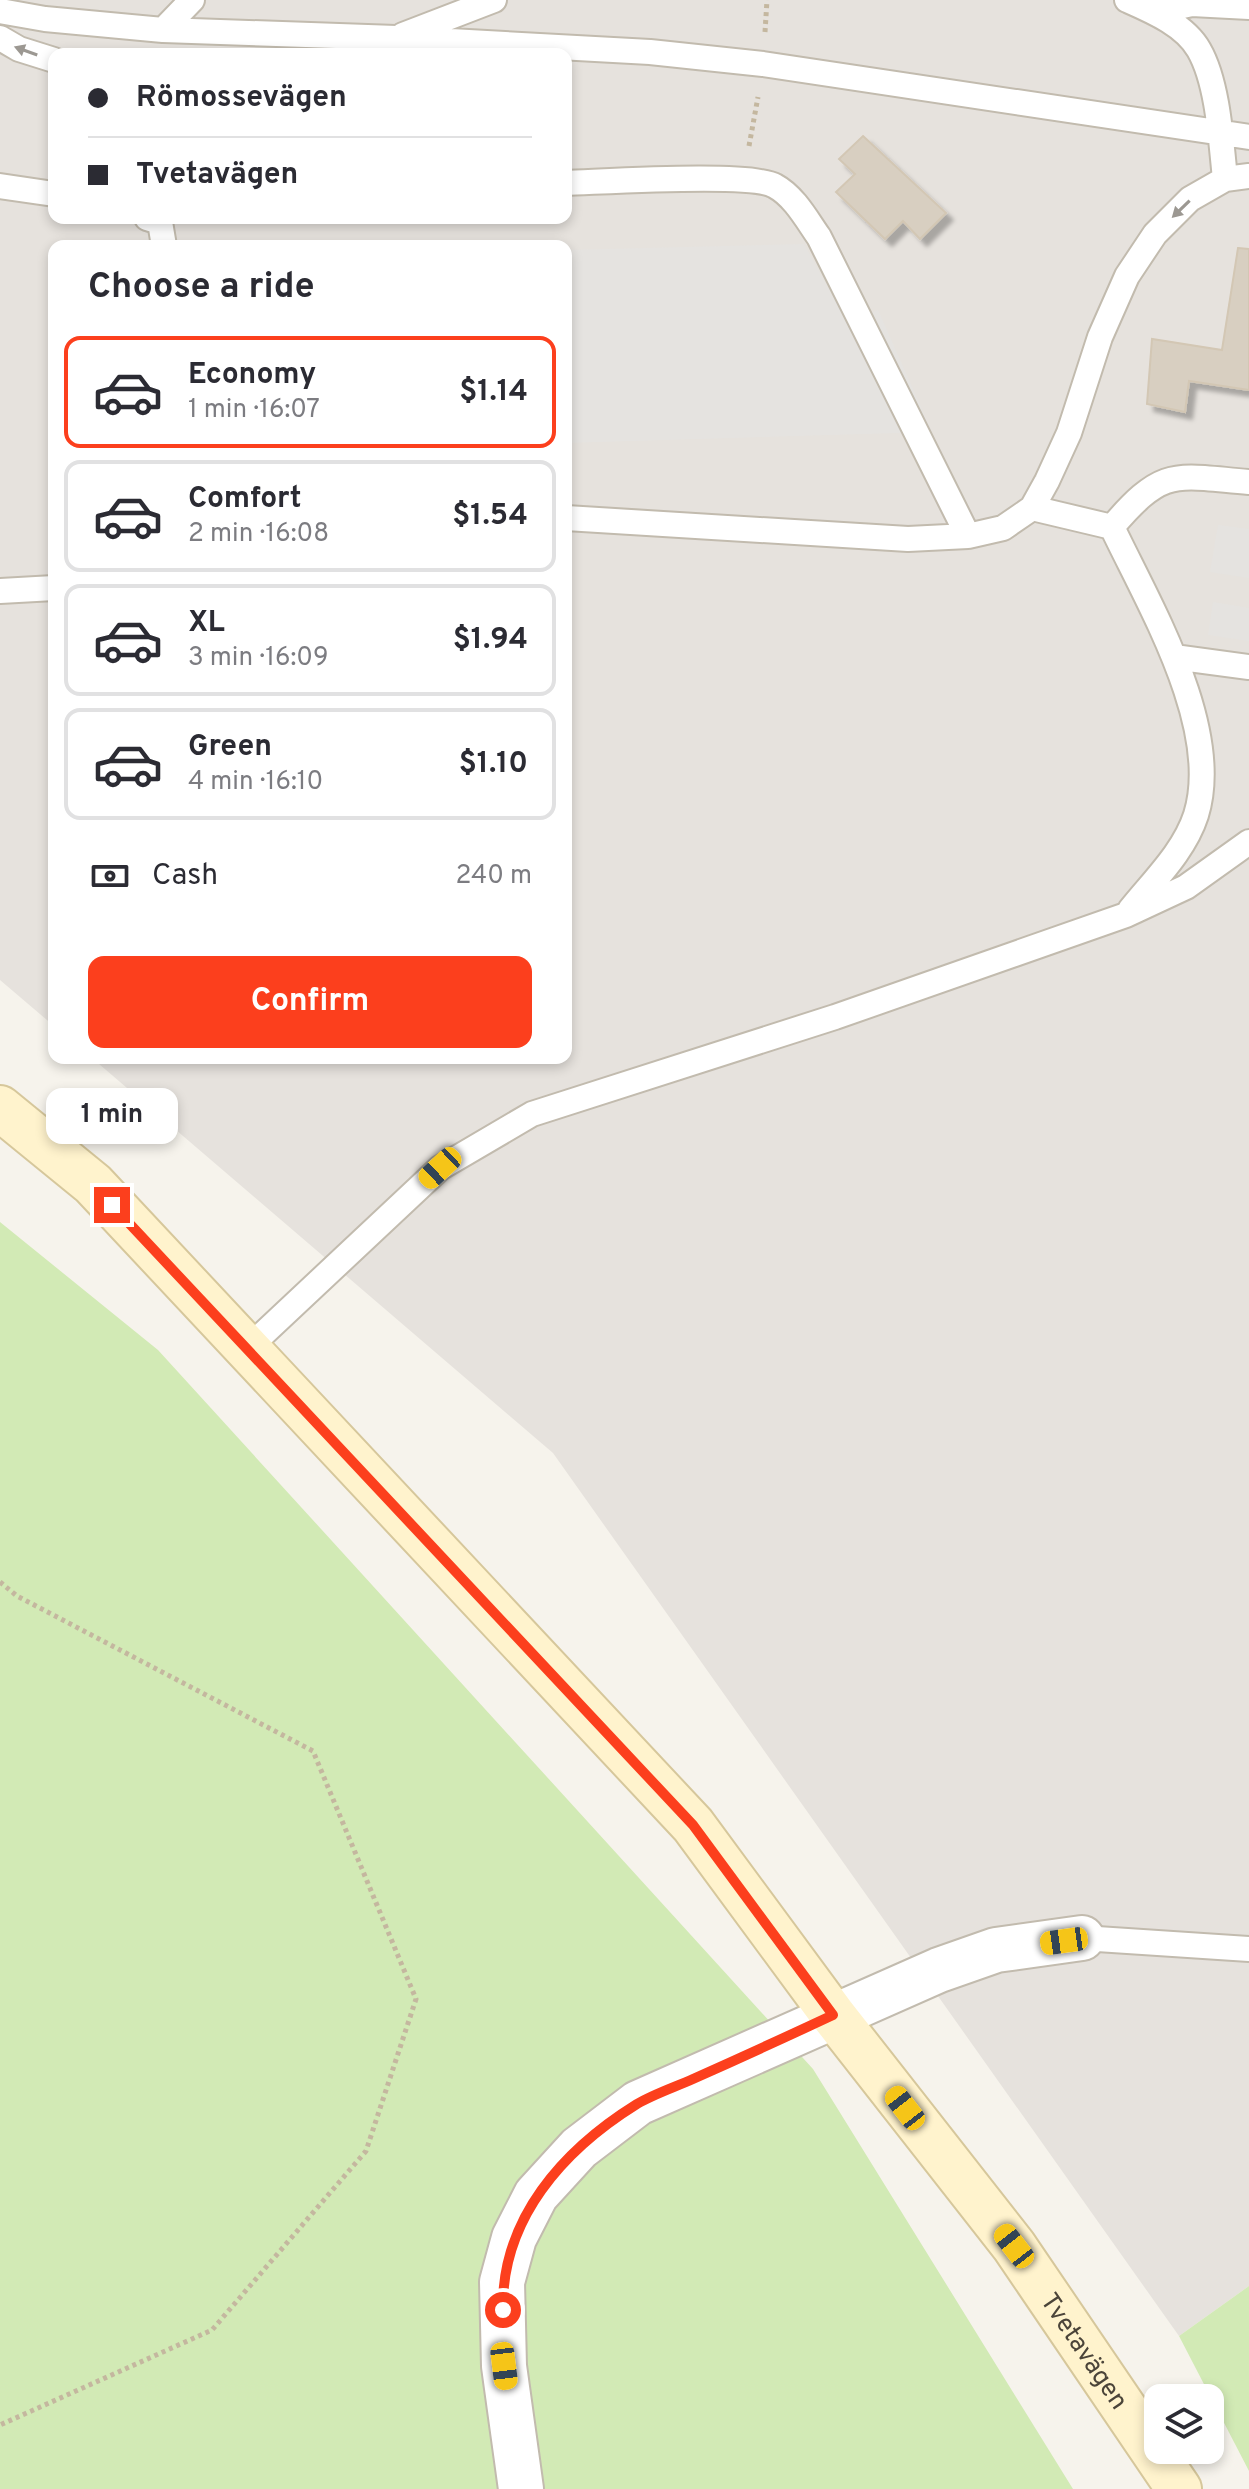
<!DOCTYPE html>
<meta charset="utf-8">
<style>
:root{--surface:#fff;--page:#f2f2f3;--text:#2b2b33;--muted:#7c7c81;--line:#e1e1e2;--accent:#fc3f1d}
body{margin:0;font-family:Overpass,sans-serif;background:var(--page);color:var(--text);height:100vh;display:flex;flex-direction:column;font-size:30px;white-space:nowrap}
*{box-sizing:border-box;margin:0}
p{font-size:26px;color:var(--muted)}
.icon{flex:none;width:44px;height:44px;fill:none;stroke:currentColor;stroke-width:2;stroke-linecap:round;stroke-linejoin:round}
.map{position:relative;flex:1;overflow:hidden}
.drawer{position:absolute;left:48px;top:240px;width:524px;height:824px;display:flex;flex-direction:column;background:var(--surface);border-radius:16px;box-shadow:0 4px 12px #0003}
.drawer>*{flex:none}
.guide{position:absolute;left:48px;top:48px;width:524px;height:176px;border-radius:16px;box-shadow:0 4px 12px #0003;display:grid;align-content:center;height:176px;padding:0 40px;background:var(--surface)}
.tools{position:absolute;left:1144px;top:2384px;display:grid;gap:16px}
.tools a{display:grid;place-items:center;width:80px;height:80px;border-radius:16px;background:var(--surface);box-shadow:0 4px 12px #0003;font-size:40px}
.end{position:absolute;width:36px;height:36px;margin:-18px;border:10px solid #fc3f1d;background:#fff;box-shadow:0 0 0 4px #fff}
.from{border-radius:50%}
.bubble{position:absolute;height:56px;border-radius:16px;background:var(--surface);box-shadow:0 4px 12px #0003;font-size:26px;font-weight:700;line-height:56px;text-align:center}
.car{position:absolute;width:24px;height:48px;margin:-24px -12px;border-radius:10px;box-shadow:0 0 6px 2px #0007;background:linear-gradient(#f5c518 24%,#345 0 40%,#f5c518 0 76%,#345 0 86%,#f5c518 0)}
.guide b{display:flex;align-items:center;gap:28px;height:76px;font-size:30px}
.guide b+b{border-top:2px solid var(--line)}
.guide i{width:20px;height:20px;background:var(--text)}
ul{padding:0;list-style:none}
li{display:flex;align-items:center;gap:24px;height:112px;margin:0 16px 12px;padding:0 24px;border:4px solid var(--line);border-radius:16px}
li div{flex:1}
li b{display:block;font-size:30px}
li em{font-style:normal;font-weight:700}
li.selected{border-color:var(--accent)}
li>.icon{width:72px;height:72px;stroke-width:1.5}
h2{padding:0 40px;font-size:36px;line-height:96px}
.pay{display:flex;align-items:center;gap:20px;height:88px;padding:0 40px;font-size:30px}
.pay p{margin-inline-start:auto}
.action{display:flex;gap:16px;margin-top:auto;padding:16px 40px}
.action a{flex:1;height:92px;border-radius:16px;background:var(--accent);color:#fff;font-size:32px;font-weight:700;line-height:92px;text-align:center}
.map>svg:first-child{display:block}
.industrial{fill:#e6e2dd;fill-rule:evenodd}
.green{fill:#d2eab5}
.parking{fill:#e5e3e0}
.building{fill:#d8cfc1;stroke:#d3c7b4;stroke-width:2;filter:url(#shadow)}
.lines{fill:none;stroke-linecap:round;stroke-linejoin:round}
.lane-casing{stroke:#c2bbae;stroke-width:28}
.street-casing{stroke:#c2bbae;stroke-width:48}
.secondary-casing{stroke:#d6c79b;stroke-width:48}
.path{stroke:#c4b79f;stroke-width:5;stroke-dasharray:4 4;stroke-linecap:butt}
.lane{stroke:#fff;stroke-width:24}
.street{stroke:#fff;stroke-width:44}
.secondary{stroke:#fff3cd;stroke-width:44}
.oneway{fill:#9c9892}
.route{stroke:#fc3f1d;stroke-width:10}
.labels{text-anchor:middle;stroke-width:6;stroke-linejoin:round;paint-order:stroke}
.street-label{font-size:26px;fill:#4b4439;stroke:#fff}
</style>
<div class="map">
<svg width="1249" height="2489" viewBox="0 0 1249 2489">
<defs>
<filter id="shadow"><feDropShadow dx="7" dy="7" stdDeviation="2" flood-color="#0004"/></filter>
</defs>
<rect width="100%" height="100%" fill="#f6f3ec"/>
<!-- industrial -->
<path class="industrial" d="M0 0H1249V2286L1179 2336 553 1453 92 1058H566V246H54V1026L0 980ZM54 54H566V218H54Z"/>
<!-- green -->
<path class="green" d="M0 1222 158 1350 813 2069 1073 2489H0Z
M1249 2286V2471L1179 2336Z"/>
<!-- parking -->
<path class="parking" d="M804 244 847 322 878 310 932 432 566 443V250Z
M1218 525 1249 529V578L1210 572Z
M1213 602 1249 608V641L1208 635Z"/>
<!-- building -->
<path class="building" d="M863 136 946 213 920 239 903 221 885 239 836 192 855 174 839 159Z
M1238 248 1249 249V390L1189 381 1185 412 1147 404 1152 339 1222 350Z"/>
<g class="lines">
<!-- lane casing -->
<g class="lane-casing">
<path id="lane" d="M1127 0C1152 11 1185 25 1199 50 1218 83 1221 141 1225 179
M0 11 45 19 163 30 396 38 650 52 763 64 1249 137
M1154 12 1192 4 1249 7
M163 30 192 0
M403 35 494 0
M0 38 19 49 54 60
M566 183C602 182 752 172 775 186 794 196 807 220 819 237L968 536
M0 186 54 194
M147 218 160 222 164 246
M1032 508 1112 527
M566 518 908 539 968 536 1003 528 1032 508 1047 481 1069 433 1100 337 1127 276 1155 234 1190 199 1225 179 1249 176
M1112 527C1149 605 1223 728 1196 815 1184 852 1153 881 1130 910
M1112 527C1164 466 1175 476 1249 482
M0 591 54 588
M1174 657 1249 667
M247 1349 440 1168 532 1114 835 1017 1126 915 1186 887 1249 842
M1082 1938 1249 1949"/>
</g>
<!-- street casing -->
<g class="street-casing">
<path id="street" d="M521 2489 504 2366 502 2282 514 2238 536 2195 579 2148 638 2103 939 1970 996 1950 1082 1938"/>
</g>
<!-- secondary casing -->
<g class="secondary-casing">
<g id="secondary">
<path id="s1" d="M0 1108 93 1184 693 1825 833 2015 1014 2246 1179 2489"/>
</g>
</g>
<!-- path -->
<path class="path" d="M765 32 767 0
M749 146 758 97
M0 1582 17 1596 313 1751 416 1999 366 2151 212 2330 0 2425"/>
<!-- lane -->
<use href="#lane" class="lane"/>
<!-- street -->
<use href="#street" class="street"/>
<!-- secondary -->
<use href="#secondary" class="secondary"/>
</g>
<!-- one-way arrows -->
<defs><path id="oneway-solid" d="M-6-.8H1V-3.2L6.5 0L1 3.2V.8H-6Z" transform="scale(2)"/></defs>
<g class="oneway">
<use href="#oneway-solid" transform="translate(26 51) rotate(-160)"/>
<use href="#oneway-solid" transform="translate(1181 209) rotate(136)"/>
</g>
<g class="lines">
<!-- route -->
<path class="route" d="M112 1205 693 1825 833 2015C786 2037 740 2058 693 2079 675 2087 654 2094 637 2104 563 2150 501 2219 503 2310"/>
</g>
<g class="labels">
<!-- street labels -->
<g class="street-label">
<text dy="9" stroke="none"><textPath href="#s1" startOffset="1654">Tvetavägen</textPath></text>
</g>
</g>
</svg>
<div class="tools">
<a><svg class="icon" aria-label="layers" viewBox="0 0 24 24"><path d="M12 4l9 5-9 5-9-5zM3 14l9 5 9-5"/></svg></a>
</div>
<i class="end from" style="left:503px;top:2310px"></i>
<i class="end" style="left:112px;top:1205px"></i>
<div class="bubble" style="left:46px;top:1088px;width:132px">1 min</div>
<i class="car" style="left:440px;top:1168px;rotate:227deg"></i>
<i class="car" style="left:1064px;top:1941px;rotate:262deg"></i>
<i class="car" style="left:905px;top:2108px;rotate:322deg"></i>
<i class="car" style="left:1014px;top:2246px;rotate:322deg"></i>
<i class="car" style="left:504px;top:2366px;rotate:173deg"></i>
<div class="guide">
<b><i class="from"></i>Römossevägen</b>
<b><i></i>Tvetavägen</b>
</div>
<section class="drawer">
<h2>Choose a ride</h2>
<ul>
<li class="selected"><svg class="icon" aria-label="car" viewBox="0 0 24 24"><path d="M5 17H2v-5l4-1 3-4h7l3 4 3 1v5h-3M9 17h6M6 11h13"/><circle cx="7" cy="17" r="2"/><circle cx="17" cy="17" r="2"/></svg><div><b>Economy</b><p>1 min · 16:07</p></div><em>$1.14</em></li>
<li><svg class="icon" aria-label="car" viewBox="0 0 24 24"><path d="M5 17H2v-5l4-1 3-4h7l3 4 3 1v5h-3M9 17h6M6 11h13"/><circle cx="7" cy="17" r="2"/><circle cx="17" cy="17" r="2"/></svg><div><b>Comfort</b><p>2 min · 16:08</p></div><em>$1.54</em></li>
<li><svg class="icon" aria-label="car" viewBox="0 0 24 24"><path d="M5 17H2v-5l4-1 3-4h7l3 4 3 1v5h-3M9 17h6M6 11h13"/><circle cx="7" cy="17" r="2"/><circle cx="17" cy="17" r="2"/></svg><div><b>XL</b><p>3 min · 16:09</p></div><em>$1.94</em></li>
<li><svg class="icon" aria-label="car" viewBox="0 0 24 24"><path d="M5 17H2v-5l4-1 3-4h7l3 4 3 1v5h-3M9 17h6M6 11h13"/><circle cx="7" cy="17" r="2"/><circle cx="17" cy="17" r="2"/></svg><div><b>Green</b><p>4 min · 16:10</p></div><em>$1.10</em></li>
</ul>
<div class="pay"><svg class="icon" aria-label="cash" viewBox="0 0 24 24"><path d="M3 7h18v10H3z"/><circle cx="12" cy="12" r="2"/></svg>Cash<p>240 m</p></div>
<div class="action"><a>Confirm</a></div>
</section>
</div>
